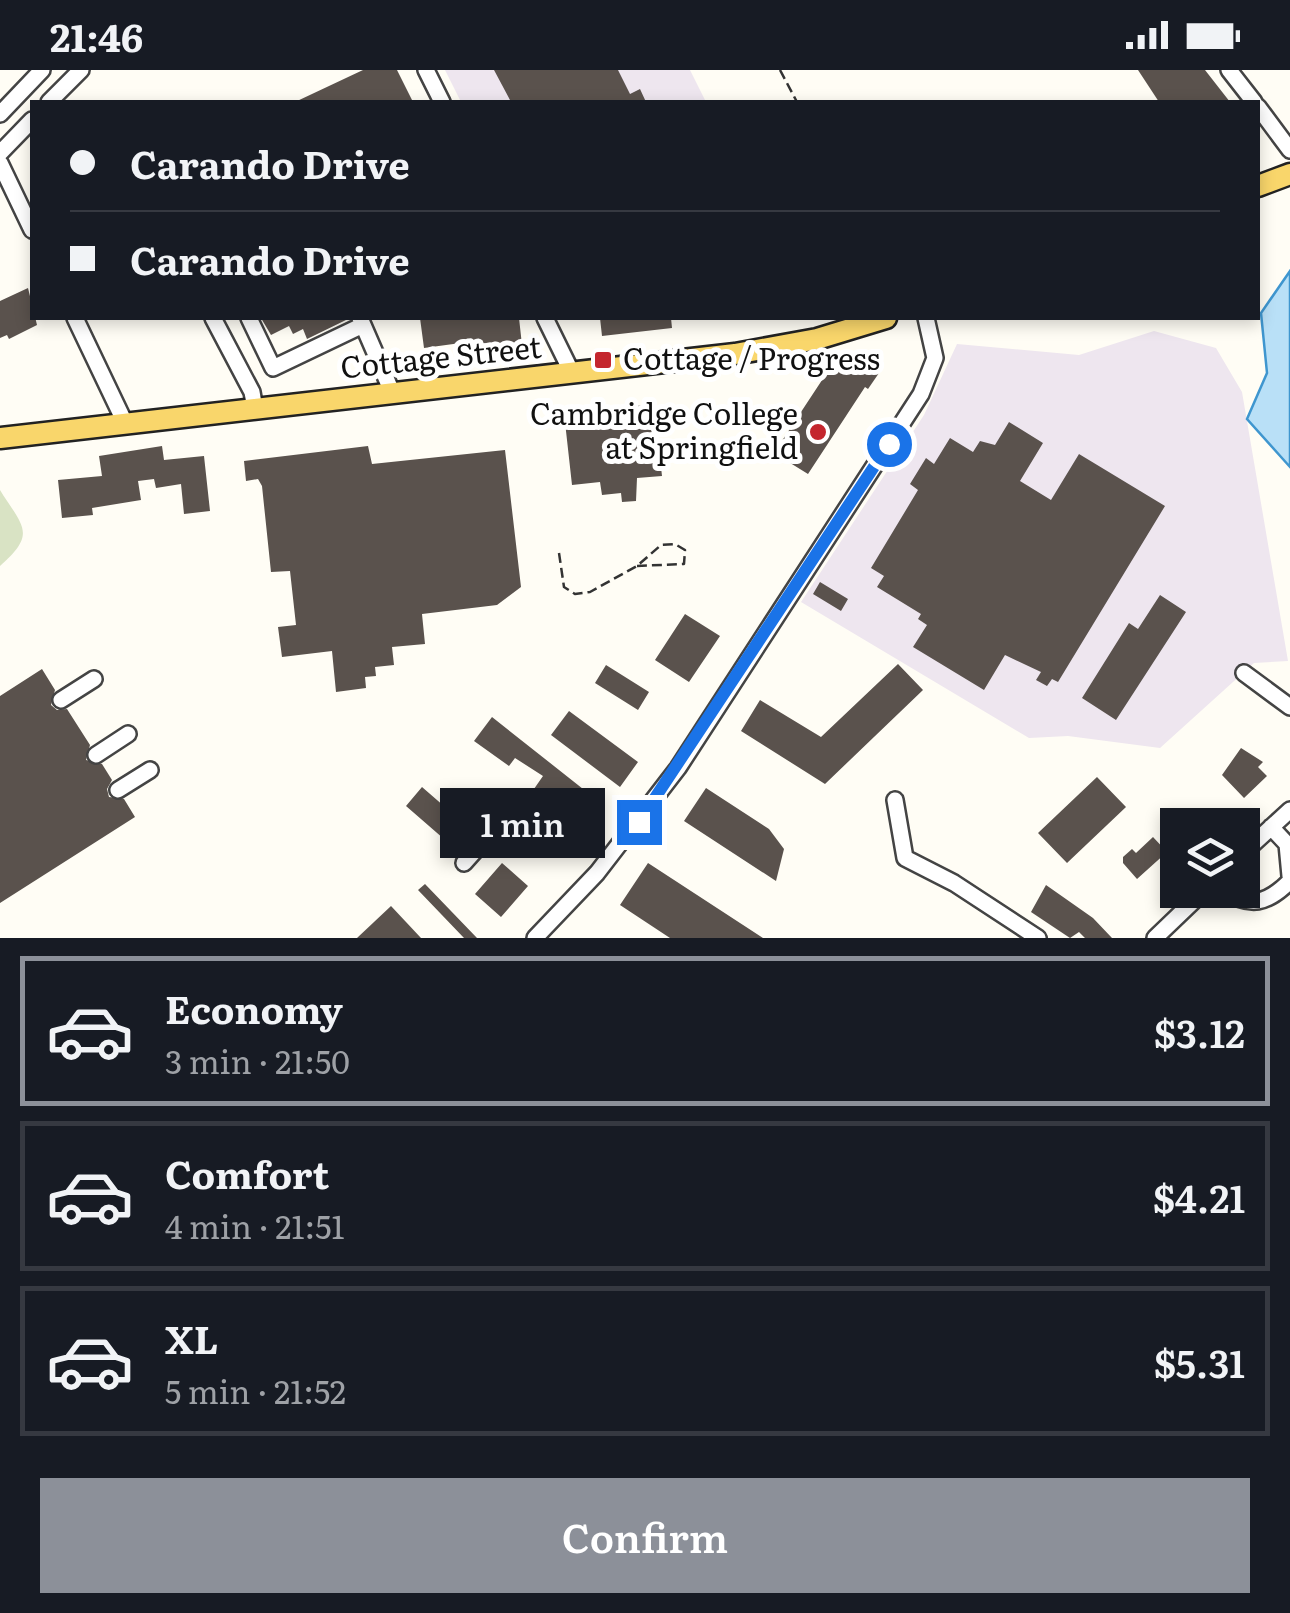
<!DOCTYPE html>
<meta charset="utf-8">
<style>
:root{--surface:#171b24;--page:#20242c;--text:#f1f3f6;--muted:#9ea1a6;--line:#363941;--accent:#8c9099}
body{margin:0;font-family:Literata,serif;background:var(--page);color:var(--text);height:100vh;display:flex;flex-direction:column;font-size:38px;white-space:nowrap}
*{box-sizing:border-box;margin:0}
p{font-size:32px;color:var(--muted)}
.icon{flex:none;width:55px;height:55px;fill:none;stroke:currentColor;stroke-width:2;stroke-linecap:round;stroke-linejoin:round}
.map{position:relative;height:868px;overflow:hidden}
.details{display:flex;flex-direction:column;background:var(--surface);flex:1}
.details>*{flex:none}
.guide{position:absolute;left:30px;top:30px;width:1230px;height:220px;border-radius:0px;box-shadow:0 5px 15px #0003;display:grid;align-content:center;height:220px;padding:0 40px;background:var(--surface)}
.controls{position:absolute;left:1160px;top:738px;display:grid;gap:20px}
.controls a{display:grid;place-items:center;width:100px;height:100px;border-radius:0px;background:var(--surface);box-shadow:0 5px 15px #0003;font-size:50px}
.end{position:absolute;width:45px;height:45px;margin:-22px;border:12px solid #1a73e8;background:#fff;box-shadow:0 0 0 5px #fff}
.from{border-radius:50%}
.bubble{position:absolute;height:70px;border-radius:0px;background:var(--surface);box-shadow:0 5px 15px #0003;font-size:32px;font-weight:600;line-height:70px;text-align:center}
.guide b{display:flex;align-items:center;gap:35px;height:95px;font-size:38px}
.guide b+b{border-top:2px solid var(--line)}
.guide i{width:25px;height:25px;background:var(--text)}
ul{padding:18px 0 0;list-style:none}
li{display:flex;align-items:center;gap:30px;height:150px;margin:0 20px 15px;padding:0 20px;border:5px solid var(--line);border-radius:0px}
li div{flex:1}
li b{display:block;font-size:38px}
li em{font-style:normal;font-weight:600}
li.selected{border-color:var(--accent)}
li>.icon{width:90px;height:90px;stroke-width:1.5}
.cta{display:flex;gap:20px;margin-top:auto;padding:20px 40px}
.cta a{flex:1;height:115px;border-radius:0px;background:var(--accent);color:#fff;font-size:40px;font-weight:600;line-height:115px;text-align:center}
.status{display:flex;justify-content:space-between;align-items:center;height:70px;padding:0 50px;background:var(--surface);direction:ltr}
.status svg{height:28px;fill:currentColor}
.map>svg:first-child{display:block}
.industrial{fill:#eee6ef}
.cemetery{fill:#d9e3c4}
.water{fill:#b9e0f7;stroke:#3f96cf;stroke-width:2.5}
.building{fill:#5a524d}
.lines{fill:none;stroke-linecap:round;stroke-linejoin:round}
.minor-casing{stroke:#444;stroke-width:20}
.major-casing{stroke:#222;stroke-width:25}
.path{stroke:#333;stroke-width:2.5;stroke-dasharray:10 5;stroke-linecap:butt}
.minor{stroke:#fff;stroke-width:15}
.major{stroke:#f9d66b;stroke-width:20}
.route{stroke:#1a73e8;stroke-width:12}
.poi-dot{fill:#c4262e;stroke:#fff;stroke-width:4}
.labels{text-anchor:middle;stroke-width:10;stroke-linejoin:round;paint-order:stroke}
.street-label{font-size:30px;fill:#111;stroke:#fff}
.poi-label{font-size:30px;fill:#111;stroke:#fff;text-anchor:start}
</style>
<div class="status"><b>21:46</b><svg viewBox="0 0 49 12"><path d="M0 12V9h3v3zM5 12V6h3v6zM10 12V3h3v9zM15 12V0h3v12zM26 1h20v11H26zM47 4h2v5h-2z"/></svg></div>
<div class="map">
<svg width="1290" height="868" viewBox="0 0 1290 868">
<rect width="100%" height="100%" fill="#fffdf5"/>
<!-- industrial -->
<path class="industrial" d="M445 0H690L706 32H461Z
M1154 261 1216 278 1242 322 1288 591 1254 593 1160 678 1068 666 1029 668 801 532 924 345 957 274 1079 285Z"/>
<!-- cemetery -->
<path class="cemetery" d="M0 420C22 456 38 463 0 496Z"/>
<!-- water -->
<path class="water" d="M1290 201V397L1247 349 1267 303 1261 243Z"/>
<!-- building -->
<path class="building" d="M363 0H397L413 32H295Z
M494 0H618L630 24 640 19 646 32H511Z
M1138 0H1205L1230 32H1159Z
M28 218 37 255 9 269 7 265 0 268V231Z
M261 248H345L346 250 307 269 303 259 293 264 289 256 271 265Z
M420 248H519L522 275 469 282 468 272 424 278Z
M600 248H671L672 258 602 266Z
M859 290 879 303 868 319 865 317 808 404 774 383 828 301Z
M654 334 662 406 637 408 636 431 622 432 621 423 602 425 600 412 572 415 565 352 579 351 578 342Z
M1009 352 1043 373 1020 411 1051 430 1079 384 1165 436 1058 612 1052 609 1047 616 1036 610 1041 602 1005 585 984 620 913 577 927 555 918 549 921 544 877 517 884 506 871 498 918 420 910 414 926 388 934 394 950 368 973 382 980 371 995 375Z
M162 376 164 390 204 386 210 441 184 444 181 414 156 418 154 409 138 411 141 430 92 438 93 445 62 448 58 410 102 406 99 386Z
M368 376 372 394 505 380 521 517 497 535 422 544 425 574 392 577 394 595 375 597 376 606 365 607 366 618 336 622 332 581 282 587 278 557 296 555 290 501 271 502 262 416 258 409 246 411 244 391Z
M820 512 848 529 841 541 813 524Z
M1160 525 1186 542 1116 650 1082 628 1129 553 1138 559Z
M685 544 720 566 689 612 655 590Z
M898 594 923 620 825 714 741 661 760 630 821 667Z
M606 595 649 622 638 640 595 613Z
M42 599 55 620 51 635 57 640 67 639 90 675 86 690 102 694 112 710 107 719 109 727 124 729 135 747 0 833V626Z
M569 641 638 692 620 717 551 665Z
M492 647 602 734 577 766 527 729 543 706 515 688 509 696 474 671Z
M1241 678 1263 692 1258 697 1267 706 1244 728 1222 705Z
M1097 707 1126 737 1067 793 1038 763Z
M422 717 460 750 444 769 406 736Z
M706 718 769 759 784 779 776 811 684 751Z
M1153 767 1167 782 1137 809 1123 793V787L1132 779 1136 783Z
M502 793 528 816 501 847 475 824Z
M648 793 763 868H670L620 835Z
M425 814 477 868H464L418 820Z
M1046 815 1093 848 1112 868H1085L1079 862 1070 868 1031 842Z
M391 836 421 868H357Z"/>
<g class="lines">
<!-- minor casing -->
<g class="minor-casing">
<path id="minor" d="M426 0 442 32
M1229 0 1254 32
M49 32 81 0
M1258 37 1290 80
M0 44 42 0
M0 83 32 50
M0 93 32 160
M75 248 126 355
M213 248 252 322 255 339
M249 248 273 298 363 255
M360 248 392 322
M545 248 572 303
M1244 603 1290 637
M61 630 94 609
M96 685 128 664
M118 720 150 700
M895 730 905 788 954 813 1038 868
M1271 757 1287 774 1290 806
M1242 784 1290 740
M464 793 490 764
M1222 820C1251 838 1267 834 1290 811
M535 868 597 803 678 698 921 324 935 288 926 248
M1155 868 1205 820"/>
</g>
<!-- major casing -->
<g class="major-casing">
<path id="major" d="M1258 116 1290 104
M0 368 735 284 817 269 886 248"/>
</g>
<!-- path -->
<path class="path" d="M780 0 797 32
M559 483 564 517 575 524 590 522 637 496 661 475 675 474 685 480 684 494 637 496"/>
<!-- minor -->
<use href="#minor" class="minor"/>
<!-- major -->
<use href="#major" class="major"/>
</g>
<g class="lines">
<!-- route -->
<path class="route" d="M639 752 889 374"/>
</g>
<!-- markers -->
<g class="poi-dot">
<rect x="593" y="280" width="20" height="20" rx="5"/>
<circle cx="818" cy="362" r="10"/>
</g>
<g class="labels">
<!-- street labels -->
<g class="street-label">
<text transform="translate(441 288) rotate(-6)" y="10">Cottage Street</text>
</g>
<!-- poi labels -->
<g class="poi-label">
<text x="623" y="300">Cottage / Progress</text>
<text x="798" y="355" text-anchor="end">Cambridge College<tspan x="798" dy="34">at Springfield</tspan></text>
</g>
</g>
</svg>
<div class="controls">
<a><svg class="icon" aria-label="layers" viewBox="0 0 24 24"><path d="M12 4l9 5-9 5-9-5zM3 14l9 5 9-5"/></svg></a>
</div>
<i class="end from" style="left:889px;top:374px"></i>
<i class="end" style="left:639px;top:752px"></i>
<div class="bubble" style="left:440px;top:718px;width:165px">1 min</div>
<div class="guide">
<b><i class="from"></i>Carando Drive</b>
<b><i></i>Carando Drive</b>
</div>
</div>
<section class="details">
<ul>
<li class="selected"><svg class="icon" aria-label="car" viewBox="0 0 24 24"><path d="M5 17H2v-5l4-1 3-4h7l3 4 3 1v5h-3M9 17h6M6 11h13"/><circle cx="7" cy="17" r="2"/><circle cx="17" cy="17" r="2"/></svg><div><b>Economy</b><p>3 min · 21:50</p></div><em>$3.12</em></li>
<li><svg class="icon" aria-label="car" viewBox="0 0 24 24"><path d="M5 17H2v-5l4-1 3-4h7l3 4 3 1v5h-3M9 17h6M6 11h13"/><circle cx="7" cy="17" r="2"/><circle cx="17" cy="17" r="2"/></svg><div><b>Comfort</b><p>4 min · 21:51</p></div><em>$4.21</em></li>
<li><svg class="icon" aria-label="car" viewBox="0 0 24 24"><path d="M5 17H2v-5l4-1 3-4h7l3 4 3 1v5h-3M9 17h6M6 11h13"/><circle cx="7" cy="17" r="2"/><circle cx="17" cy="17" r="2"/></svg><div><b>XL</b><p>5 min · 21:52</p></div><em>$5.31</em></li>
</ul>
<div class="cta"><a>Confirm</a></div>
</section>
